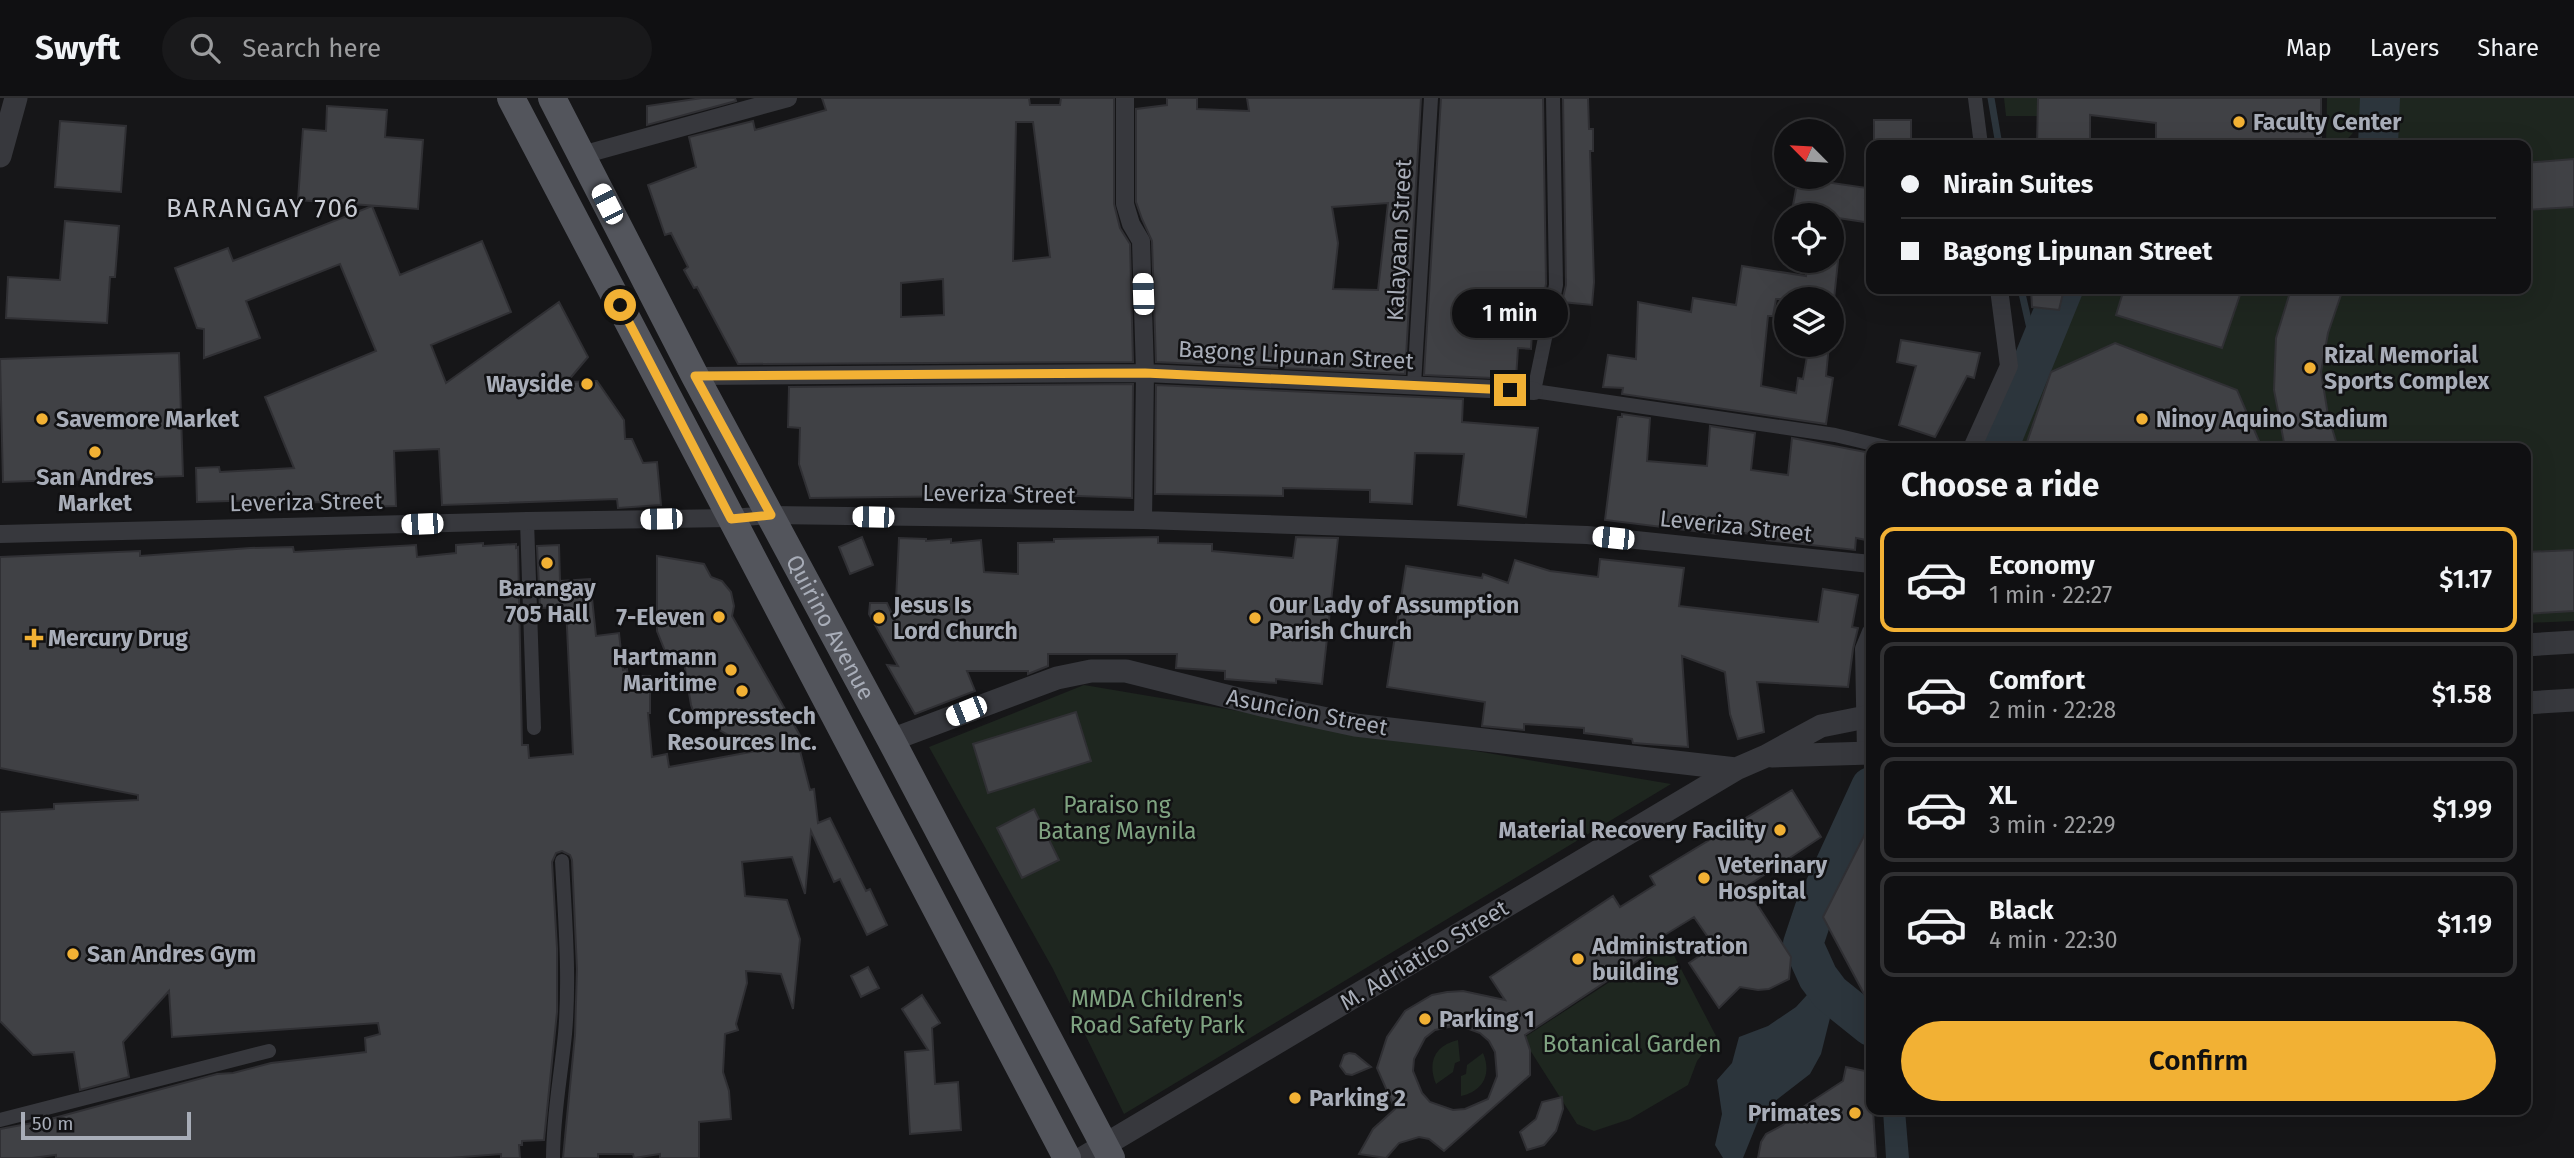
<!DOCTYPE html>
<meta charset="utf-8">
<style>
:root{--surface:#101012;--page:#19191b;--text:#f1f3f6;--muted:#9c9d9f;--line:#303032;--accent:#f2b134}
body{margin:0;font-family:"Fira Sans",sans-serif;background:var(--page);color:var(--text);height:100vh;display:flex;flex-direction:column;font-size:26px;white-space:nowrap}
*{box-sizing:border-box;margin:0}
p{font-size:23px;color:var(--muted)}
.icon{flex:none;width:38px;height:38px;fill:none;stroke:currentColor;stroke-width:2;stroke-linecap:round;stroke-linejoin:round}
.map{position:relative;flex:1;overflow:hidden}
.details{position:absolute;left:1866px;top:345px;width:665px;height:672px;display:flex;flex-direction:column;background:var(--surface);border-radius:14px;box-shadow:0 7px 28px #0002,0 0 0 2px var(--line)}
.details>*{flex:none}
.banner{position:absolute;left:1866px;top:42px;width:665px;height:154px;border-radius:14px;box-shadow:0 7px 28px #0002,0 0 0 2px var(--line);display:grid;align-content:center;height:154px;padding:0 35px;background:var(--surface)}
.needle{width:46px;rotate:294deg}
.controls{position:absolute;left:1774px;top:21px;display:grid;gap:14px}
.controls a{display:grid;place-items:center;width:70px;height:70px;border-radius:50%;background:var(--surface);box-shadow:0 7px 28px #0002,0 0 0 2px var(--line);font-size:35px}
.scale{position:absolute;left:21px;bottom:18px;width:170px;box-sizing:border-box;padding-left:7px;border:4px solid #a8adb8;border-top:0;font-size:19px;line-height:24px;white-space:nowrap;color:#a8adb8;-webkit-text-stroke:5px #111113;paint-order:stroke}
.end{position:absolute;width:32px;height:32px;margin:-16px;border:9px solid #f2b134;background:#111;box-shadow:0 0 0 4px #111}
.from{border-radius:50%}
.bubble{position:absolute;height:49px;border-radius:24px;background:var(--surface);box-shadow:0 7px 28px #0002,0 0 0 2px var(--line);font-size:23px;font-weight:600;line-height:49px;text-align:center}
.car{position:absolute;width:21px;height:42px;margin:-21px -10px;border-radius:9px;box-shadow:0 0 5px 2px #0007;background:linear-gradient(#fff 24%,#345 0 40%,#fff 0 76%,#345 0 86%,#fff 0)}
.banner b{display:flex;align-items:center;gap:24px;height:66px;font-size:26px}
.banner b+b{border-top:2px solid var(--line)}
.banner i{width:18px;height:18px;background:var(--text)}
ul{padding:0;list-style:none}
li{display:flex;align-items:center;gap:21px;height:105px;margin:0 14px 10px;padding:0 21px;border:4px solid var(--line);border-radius:14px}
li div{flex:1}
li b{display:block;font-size:26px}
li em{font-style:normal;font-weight:600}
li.current{border-color:var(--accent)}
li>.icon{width:63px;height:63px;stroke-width:1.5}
h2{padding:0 35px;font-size:32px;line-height:84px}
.primary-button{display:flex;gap:14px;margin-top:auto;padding:14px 35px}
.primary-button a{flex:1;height:80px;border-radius:42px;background:var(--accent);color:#111;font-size:28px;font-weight:600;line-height:80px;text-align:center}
header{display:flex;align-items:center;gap:42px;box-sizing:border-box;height:98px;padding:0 35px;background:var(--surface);border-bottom:2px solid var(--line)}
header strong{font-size:33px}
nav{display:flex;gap:38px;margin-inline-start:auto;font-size:24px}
.search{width:490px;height:63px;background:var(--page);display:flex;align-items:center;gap:18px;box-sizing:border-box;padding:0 24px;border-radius:38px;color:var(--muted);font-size:26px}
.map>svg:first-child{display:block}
.green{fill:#1e261f}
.water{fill:#2c353c}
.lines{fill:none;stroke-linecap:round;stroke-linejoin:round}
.stream{stroke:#2c353c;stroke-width:7}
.river{stroke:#2c353c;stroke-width:40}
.building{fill:#404145;stroke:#303034;stroke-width:2;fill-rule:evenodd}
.pedestrian{stroke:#37383d;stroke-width:14}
.minor{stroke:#37383d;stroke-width:18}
.tertiary{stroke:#37383d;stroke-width:23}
.primary{stroke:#53555c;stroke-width:28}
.route{stroke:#f2b134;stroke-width:9}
.poi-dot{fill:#f2b134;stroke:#111113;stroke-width:2.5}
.labels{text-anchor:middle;stroke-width:5;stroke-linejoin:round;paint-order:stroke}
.poi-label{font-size:23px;font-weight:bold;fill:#a8adb8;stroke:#111113;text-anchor:start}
.street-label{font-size:23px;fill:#a8adb8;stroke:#111113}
.park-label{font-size:23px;fill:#7fa381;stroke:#111113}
.quarter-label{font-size:26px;letter-spacing:2px;fill:#c9ccd4;stroke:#111113}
</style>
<header>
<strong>Swyft</strong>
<div class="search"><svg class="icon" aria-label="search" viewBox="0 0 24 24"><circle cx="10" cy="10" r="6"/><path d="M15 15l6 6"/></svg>Search here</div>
<nav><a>Map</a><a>Layers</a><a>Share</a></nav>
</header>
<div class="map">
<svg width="2574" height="1060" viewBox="0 0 2574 1060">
<rect width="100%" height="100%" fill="#161618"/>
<!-- green -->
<path class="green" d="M2004 0H2038V18H2006Z
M2327 0H2363C2361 25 2354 47 2326 47Z
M2390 0H2574V523L2525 525V350H2015L2079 191H2525V47H2389Z
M1084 587 1671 686 1124 1016 1053 871 929 649Z
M1668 846 1716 938 1697 963 1688 987 1630 1021 1594 1033 1577 1026 1530 952 1525 939Z
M1458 942 1460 963 1455 965 1453 974 1436 986C1427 964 1435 947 1458 942Z
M1483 955C1492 976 1483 993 1461 998V978L1466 976 1467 967Z"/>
<!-- water -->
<path class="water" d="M1828 874 1848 898 1871 916V937L1832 912 1821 956 1810 976 1762 1013 1743 1060H1723L1715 1047 1722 1016 1717 982 1732 965 1739 939 1768 928 1796 909Z
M1883 1012H1905L1909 1060H1886Z"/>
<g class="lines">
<!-- stream -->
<path class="stream" d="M1991 0 1999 47
M2021 191 2036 257"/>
<!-- river -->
<path class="river" d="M2378 47 2380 0
M1998 350 2063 191
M1871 689 1814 813 1803 846 1818 879 1830 895 1871 928"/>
</g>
<!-- building -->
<path class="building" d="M702 0H735L736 3 647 27V8Z
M822 0H1029L1030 7H1060L1061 0H1114V106L1120 130 1130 146 1133 264 738 266 697 189 694 190 684 172 688 169 671 135 665 137 648 87 696 69 689 39 753 23 755 32 826 12ZM1016 24H1033L1050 159 1013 163ZM943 181 944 217 901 219V185Z
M1167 0H1197V11L1249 13 1247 0H1421L1405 276 1156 264 1152 143 1142 121 1136 104V11L1167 7ZM1388 105 1378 192 1333 191 1338 145 1332 109Z
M1441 0H1543L1546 186 1540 216 1532 234 1531 251 1518 250 1516 281 1424 277Z
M1563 0H1588L1589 31H1593V53H1590L1594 184 1592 207 1562 204 1566 187Z
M2038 0H2321V47H2156V25L2090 17V47H2037Z
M327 8 387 12 385 39 423 42 418 111 298 102 303 31 326 33Z
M1874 22H1911V47H1874Z
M60 23 126 28 121 94 55 89Z
M2574 61V109L2525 112V65Z
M1798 80 1867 90 1865 100 1871 101V125L1792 113Z
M372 108 400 177 482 143 511 214 431 247 446 285 559 204 588 259 567 284 597 283 624 322 625 341H632L643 365 657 364 661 407 618 410 617 401 442 407 439 351 394 353 396 408 361 409V407L341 408V404L260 405V402L197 404 196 370 219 369 220 374 294 370 265 299 376 253 340 166 246 203 260 240 204 260V231L197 230 175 170 228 150 233 163Z
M65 123 119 128 115 179H110L107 225 6 220 8 179 60 182Z
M1807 163H1838L1834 201H1776L1773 218H1768L1761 288 1796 295 1798 280 1803 281 1809 247H1829L1826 278 1833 280 1826 326 1622 296 1623 290 1603 289 1608 257 1636 261 1638 204 1691 214 1693 200 1736 207 1742 168 1806 178Z
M2031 191H2064L2059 212 2032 209Z
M2124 191H2242L2222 250 2116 217Z
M2291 191H2343L2328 235 2321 274 2328 317 2338 350H2285L2274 292 2276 240Z
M1901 242 1980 255 1974 280 1967 278 1935 339 1899 327 1916 268 1897 264Z
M2115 245 2237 292 2262 350H2025L2051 274Z
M179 255 183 378 3 384 0 261Z
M1133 286 1132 400 971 394V398L810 400 799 366 800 330 788 329 789 289Z
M1156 287 1463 301 1462 324 1538 330 1526 419 1458 407 1464 356 1415 355 1412 406 1370 404V392L1283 390V398L1155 396Z
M1622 316 1650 320 1647 363 1707 368 1710 328 1755 335 1751 372 1788 377 1792 340 1871 355V443L1856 440 1855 452 1767 442V438L1719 432V436L1605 422 1618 319H1622Z
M862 439 873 467 850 476 839 449Z
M1158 439V445L1212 446V453L1293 460 1296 439 1338 440 1322 586 1276 581V585L1225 581V573L1176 570 1177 556H1048V568L1028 576V573H967L975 593 915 616 887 567 898 568 869 516 870 505H887L895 523 899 440 926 441V443L951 441V445L981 442 984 474 1018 476V445L1054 444V441Z
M483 445V448L516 446V450L518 449 522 647H528L529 660 573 656 566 509 540 510 537 448 559 447 560 483 590 481 596 538 619 535 623 572 627 571 628 578H650V615H648L652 659 667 656 669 669 756 653 695 618 691 607 683 558 669 563 657 533V458L704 466 711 479 722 483 731 494 734 508 732 518 806 648 799 649 810 692 814 691 818 725 830 720 866 793 870 791 887 827 867 837 840 781 834 784 811 733 805 796 792 759 742 764 745 798 787 802 800 841 793 911 781 876 746 873 747 885 736 926 738 932 725 936 723 974 729 993 731 1021 699 1024V1060H660V1056L634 1060 633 1056H598V1060H563L575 937 577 871 572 762 570 757 562 753 556 755 552 764 557 850V914L544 1042 522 1043V1047H519L520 1060H501V1056L449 1060H56V1057L32 1060H0V1031L43 1023 217 976 233 975 271 965 366 954 365 940 380 936 378 925 172 939 169 893 123 944 129 979 80 992 74 954 33 957 0 923V714L54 711V706L138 702V697L0 670V459L140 453V458L250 450 293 449 294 454 416 447 417 459 456 455V447Z
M2574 452V513L2525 516V454Z
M1600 461 1684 470 1679 508 1818 524 1823 491 1858 497 1852 529 1858 530 1853 551 1848 589 1757 584 1764 634 1738 641 1730 616 1725 574 1682 558 1688 649 1633 645 1632 641 1584 635V630L1524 626V632L1482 628 1485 604 1387 589 1406 468 1482 480 1483 476 1508 485 1515 462 1550 473 1598 479Z
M1076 614 1091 663 988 695 973 646Z
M1792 692 1821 739 1746 789 1791 859 1789 881 1769 891 1758 892 1740 889 1719 910 1689 865 1714 848 1694 819 1663 838 1666 844 1525 937 1530 952V977L1444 1053 1429 1041 1419 1039 1399 1045 1386 1060 1359 1056 1373 1031 1395 1011 1377 970 1387 939 1405 913 1432 897 1447 894 1463 893 1505 902 1490 879 1613 798 1620 809 1655 787 1650 778ZM1458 927 1480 935 1489 943 1495 954 1497 978 1488 1001 1465 1011 1453 1012 1430 1004 1422 995 1413 973 1414 961 1425 940 1435 932Z
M1034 711 1059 762 1022 780 997 730Z
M1871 724V909L1823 819Z
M868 869 879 890 861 899 851 878Z
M922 897 940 925 932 930 935 986 958 984 961 1032 910 1036 905 954 928 952 902 911Z
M1349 955 1355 956 1371 969 1352 977 1346 976 1340 968 1344 957Z
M1846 969 1870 974 1871 1012H1873L1876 1060H1758L1761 1044 1766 1036 1783 1027 1797 1013 1843 983Z
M1562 999 1563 1011 1556 1033 1544 1047 1527 1052 1520 1034 1536 1021 1542 1004Z"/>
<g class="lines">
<!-- pedestrian -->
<path class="pedestrian" d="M1553 0 1556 187 1534 293 1835 337 1890 350
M1975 0 1981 47
M1414 287 1431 0
M527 423 534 630
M0 1022 269 953
M553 1060C553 1018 561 977 565 936 570 879 565 820 562 763"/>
<!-- minor -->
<path class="minor" d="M1125 0V106L1131 126 1141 143 1145 275 1143 422
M582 57 788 0
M695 278 1145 275 1534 293
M1972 350 2009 268 1999 191
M0 436 527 423 731 420 771 417 1143 422 1587 437 1871 466
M1866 655 1864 551 1871 534"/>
<!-- tertiary -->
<path class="tertiary" d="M0 58 16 0
M2525 547 2574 544
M2525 605 2574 602
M891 642 1057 580 1091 573H1126L1266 608 1355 627 1736 671
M1772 658 1871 655
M1083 1060 1736 671 1766 658 1821 628 1871 618"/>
<!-- primary -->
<g class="primary">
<path d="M511 0 1067 1060"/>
<path id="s1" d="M552 0 695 278 891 642 1111 1060"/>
</g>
</g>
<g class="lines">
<!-- route -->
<path class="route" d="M620 207 731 421 771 417 695 278 1145 275 1510 292"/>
</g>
<!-- markers -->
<g class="poi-dot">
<circle cx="2239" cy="24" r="7"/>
<circle cx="2310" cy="270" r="7"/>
<circle cx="587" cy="286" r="7"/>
<circle cx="42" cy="321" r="7"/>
<circle cx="2142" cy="321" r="7"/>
<circle cx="95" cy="354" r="7"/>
<circle cx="547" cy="465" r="7"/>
<circle cx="719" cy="519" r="7"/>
<circle cx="879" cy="520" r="7"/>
<circle cx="1255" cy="520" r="7"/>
<path d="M30.5 529.5h7v7h7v7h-7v7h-7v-7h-7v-7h7z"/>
<circle cx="731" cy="572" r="7"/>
<circle cx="742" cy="593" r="7"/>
<circle cx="1780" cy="732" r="7"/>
<circle cx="1704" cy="780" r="7"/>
<circle cx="73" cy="856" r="7"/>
<circle cx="1578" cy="861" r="7"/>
<circle cx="1425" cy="921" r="7"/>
<circle cx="1295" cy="1000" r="7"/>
<circle cx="1855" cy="1015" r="7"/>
</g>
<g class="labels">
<!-- poi labels -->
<g class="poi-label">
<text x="2253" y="32">Faculty Center</text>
<text x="2324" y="265">Rizal Memorial<tspan x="2324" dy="26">Sports Complex</tspan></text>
<text x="573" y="294" text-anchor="end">Wayside</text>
<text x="56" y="329">Savemore Market</text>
<text x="2156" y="329">Ninoy Aquino Stadium</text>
<text x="95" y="387" text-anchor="middle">San Andres<tspan x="95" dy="26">Market</tspan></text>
<text x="547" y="498" text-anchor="middle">Barangay<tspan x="547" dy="26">705 Hall</tspan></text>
<text x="893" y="515">Jesus Is<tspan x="893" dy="26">Lord Church</tspan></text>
<text x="1269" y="515">Our Lady of Assumption<tspan x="1269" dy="26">Parish Church</tspan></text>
<text x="705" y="527" text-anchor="end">7-Eleven</text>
<text x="48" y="548">Mercury Drug</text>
<text x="717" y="567" text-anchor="end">Hartmann<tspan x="717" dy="26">Maritime</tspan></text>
<text x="742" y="626" text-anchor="middle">Compresstech<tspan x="742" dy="26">Resources Inc.</tspan></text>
<text x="1766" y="740" text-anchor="end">Material Recovery Facility</text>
<text x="1718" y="775">Veterinary<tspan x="1718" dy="26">Hospital</tspan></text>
<text x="1592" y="856">Administration<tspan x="1592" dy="26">building</tspan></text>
<text x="87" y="864">San Andres Gym</text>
<text x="1439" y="929">Parking 1</text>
<text x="1309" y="1008">Parking 2</text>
<text x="1841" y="1023" text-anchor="end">Primates</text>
</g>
<!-- street labels -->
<g class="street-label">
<text transform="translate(1399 142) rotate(-87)" y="8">Kalayaan Street</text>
<text transform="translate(1296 257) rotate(3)" y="8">Bagong Lipunan Street</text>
<text transform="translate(999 396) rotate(1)" y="8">Leveriza Street</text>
<text transform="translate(306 404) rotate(-1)" y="8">Leveriza Street</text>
<text transform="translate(1736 428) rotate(6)" y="8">Leveriza Street</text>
<text dy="8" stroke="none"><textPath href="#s1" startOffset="598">Quirino Avenue</textPath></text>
<text transform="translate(1307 614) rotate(11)" y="8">Asuncion Street</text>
<text transform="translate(1424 857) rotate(-31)" y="8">M. Adriatico Street</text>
</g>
<!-- park labels -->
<g class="park-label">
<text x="1117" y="715">Paraiso ng<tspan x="1117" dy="26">Batang Maynila</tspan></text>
<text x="1157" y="909">MMDA Children's<tspan x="1157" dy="26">Road Safety Park</tspan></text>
<text x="1632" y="954">Botanical Garden</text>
</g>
<!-- quarter labels -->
<g class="quarter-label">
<text x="263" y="119">BARANGAY 706</text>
</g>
</g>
</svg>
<div class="controls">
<a><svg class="needle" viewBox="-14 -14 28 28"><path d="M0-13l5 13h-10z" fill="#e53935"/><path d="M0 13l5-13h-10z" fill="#9c9d9f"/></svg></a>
<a><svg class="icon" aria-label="locate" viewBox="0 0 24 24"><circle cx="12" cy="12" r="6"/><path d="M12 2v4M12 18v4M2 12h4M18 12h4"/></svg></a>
<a><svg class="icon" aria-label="layers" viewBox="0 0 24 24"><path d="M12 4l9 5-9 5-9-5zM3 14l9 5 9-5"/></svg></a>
</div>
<div class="scale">50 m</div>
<i class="end from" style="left:620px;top:207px"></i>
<i class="end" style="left:1510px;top:292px"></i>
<div class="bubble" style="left:1452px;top:191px;width:116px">1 min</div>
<i class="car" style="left:607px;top:106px;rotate:333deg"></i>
<i class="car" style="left:1143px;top:196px;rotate:358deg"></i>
<i class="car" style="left:873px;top:419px;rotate:271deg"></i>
<i class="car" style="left:661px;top:421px;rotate:269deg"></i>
<i class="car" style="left:422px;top:426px;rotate:268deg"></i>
<i class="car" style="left:1613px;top:440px;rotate:276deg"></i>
<i class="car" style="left:966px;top:613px;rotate:248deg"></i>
<div class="banner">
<b><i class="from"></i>Nirain Suites</b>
<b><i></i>Bagong Lipunan Street</b>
</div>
<section class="details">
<h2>Choose a ride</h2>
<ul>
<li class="current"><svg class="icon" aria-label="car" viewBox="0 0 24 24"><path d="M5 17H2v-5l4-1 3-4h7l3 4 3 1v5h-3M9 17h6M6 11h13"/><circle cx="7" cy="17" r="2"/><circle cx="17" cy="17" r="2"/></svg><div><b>Economy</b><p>1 min · 22:27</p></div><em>$1.17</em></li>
<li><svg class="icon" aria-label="car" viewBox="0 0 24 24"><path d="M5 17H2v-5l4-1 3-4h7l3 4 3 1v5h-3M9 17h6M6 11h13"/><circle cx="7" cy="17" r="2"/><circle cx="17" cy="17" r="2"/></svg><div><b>Comfort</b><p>2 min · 22:28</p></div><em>$1.58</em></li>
<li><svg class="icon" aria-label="car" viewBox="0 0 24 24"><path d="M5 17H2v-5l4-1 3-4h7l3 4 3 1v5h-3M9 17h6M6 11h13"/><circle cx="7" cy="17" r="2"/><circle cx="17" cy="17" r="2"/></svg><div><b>XL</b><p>3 min · 22:29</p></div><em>$1.99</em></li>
<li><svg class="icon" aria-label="car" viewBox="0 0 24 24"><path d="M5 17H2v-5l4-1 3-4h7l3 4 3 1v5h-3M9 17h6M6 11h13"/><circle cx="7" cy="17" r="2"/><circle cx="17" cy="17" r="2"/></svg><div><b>Black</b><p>4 min · 22:30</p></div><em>$1.19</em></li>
</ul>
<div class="primary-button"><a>Confirm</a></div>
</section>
</div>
